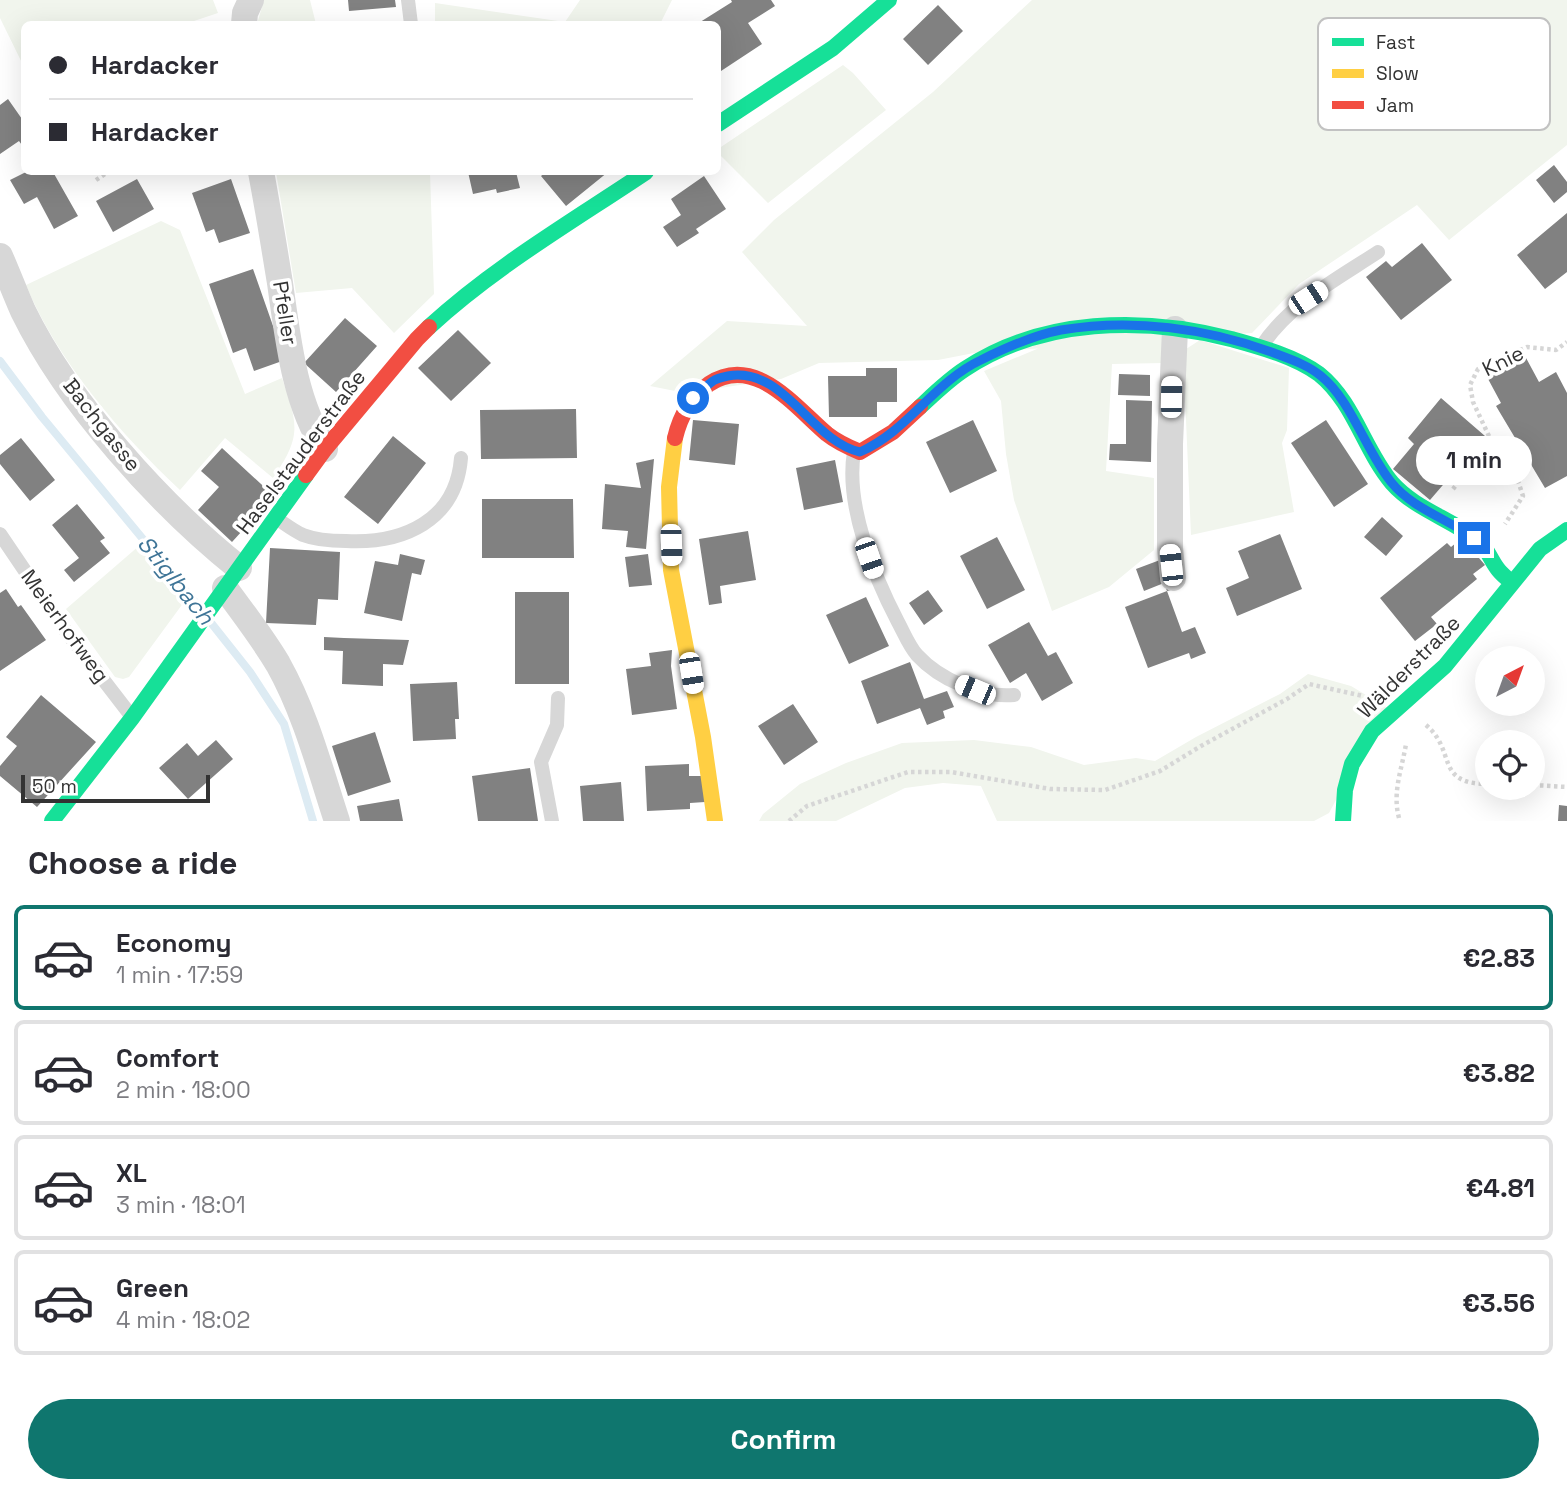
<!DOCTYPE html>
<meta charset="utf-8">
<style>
:root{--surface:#fff;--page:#f2f2f3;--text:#2b2b33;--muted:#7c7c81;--line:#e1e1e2;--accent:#0f766e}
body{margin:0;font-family:"Space Grotesk",sans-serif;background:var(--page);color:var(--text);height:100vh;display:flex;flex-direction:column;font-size:26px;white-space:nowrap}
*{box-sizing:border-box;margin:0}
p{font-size:23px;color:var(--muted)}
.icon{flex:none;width:38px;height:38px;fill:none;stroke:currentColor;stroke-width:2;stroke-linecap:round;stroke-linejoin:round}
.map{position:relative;height:821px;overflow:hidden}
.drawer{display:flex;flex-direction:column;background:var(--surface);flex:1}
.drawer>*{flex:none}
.hud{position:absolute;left:21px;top:21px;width:700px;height:154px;border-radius:10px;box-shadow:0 7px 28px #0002;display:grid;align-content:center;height:154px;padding:0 28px;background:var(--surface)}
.needle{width:46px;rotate:41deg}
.controls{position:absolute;left:1475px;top:646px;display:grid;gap:14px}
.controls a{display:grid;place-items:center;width:70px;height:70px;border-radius:50%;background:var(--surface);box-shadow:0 7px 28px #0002;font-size:35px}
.scale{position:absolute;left:21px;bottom:18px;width:189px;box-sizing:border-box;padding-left:7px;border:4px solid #333;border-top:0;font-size:19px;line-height:24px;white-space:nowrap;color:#333;-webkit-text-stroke:5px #fff;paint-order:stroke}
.end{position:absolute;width:32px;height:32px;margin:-16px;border:9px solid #1a73e8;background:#fff;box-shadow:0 0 0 4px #fff}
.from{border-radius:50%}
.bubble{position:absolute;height:49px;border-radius:24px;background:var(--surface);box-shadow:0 7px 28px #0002;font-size:23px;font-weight:700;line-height:49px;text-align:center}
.car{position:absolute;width:21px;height:42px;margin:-21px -10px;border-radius:9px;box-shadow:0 0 5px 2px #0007;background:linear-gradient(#fff 24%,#345 0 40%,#fff 0 76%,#345 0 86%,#fff 0)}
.hud b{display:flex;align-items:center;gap:24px;height:66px;font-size:26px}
.hud b+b{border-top:2px solid var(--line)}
.hud i{width:18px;height:18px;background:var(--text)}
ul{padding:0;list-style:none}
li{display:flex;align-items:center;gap:21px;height:105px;margin:0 14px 10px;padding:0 14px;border:4px solid var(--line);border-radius:10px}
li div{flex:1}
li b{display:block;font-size:26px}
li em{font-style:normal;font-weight:700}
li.on{border-color:var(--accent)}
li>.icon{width:63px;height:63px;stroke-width:1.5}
h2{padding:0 28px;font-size:32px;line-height:84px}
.cta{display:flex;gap:14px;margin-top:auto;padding:14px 28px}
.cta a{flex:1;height:80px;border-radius:42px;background:var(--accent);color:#fff;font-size:28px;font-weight:700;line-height:80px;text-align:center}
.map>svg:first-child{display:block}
.green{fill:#f1f5ed}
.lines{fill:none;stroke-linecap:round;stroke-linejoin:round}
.stream{stroke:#ddebf3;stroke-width:8}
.building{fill:#818181}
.path{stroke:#d6d6d6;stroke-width:4.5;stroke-dasharray:3.5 3.5;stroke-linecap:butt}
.lane{stroke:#d7d7d7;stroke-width:14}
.street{stroke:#d7d7d7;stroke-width:26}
.fast{stroke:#16e098;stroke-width:16}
.slow{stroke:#ffcf43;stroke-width:16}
.jam{stroke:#f24e42;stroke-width:16}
.route{stroke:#1a73e8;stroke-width:9}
.labels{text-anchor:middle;stroke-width:7;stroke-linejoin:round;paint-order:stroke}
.street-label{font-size:21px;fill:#333;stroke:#fff}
.water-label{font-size:23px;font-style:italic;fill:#3f7597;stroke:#fff}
.key{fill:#fff;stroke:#c2c2c2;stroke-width:2}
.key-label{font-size:19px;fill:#333}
</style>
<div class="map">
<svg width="1567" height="821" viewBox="0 0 1567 821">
<rect width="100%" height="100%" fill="#fff"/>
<!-- green -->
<path class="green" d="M0 0H213L218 13 185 24H24V67L0 18Z
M264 0H310L316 24H257Z
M580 0H672L660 24H435V3L565 22Z
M1032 0H1567V145L1449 240 1417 205 1299 284 1252 333 974 353 938 360 819 363 781 379 685 393 650 386 727 321 807 326 742 252 774 220 933 92Z
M843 65 853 73 886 110 768 203 718 153V149Z
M276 172H430L434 294 394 333 352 288 296 293Z
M161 221 180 230 245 394 282 378C298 425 302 436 273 478L225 438 180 490C122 436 56 359 26 285Z
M1165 337 1164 363 1112 364 1106 471 1154 478V550L1109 587 1052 611 1014 500 1006 454 1001 401 984 371 1056 341Z
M1200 340 1289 368 1287 430 1282 443 1294 512 1191 535 1183 351Z
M140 545 184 602 129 677 123 679 115 677 66 609Z
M1308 674 1351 686 1386 707 1329 813 1314 821H997L981 786 943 783 905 788 836 821H759L763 814 800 784 846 763 902 743 974 740 1031 747 1084 765 1136 758 1155 761 1196 737 1280 694Z"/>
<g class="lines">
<!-- stream -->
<path class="stream" d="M0 361 42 417 200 608
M212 624 250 672 284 724 313 821"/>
</g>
<!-- building -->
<path class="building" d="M348 0H395L396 7 349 11Z
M731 0H771L775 6 748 23 762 44 721 71 718 67V24H697L732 2Z
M938 5 963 31 928 65 903 39Z
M8 99 22 119 24 117V148L19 141 0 154V105Z
M1554 165 1567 182V192L1554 203 1536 180Z
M26 172H53L78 216 54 229 37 197 24 204 10 180Z
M468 172H516L520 188 497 193 496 189 473 194Z
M546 172H608L566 206 541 176Z
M704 176 726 209 696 229 699 233 677 247 663 227 681 215 671 199Z
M137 179 154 209 113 232 96 201Z
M231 179 250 233 219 243 214 229 206 232 192 193Z
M1567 213V272L1545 289 1517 255Z
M1422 243 1452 280 1401 320 1366 277 1386 261 1392 267Z
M253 269 285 360 254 371 246 348 233 353 209 284Z
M345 318 377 346 336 392 304 363Z
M458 330 491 363 451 401 418 368Z
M1525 356 1539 382 1556 372 1567 393V476L1545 488 1496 406 1501 403 1487 377Z
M866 368H897V402H877V417H829L828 376H866Z
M1119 374 1150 375V396L1118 395Z
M1441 398 1485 436 1430 500 1393 469 1414 444 1408 438Z
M1126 400 1152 401 1151 462 1109 460 1110 444H1126Z
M576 409 577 458 481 459 480 410Z
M693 420 739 424 735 465 689 460Z
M973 420 997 471 950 493 926 442Z
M1326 420 1368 484 1334 507 1291 443Z
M393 436 426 463 378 524 344 497Z
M21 438 55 480 30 501 0 464V455Z
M222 448 274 496 232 542 198 510 219 487 201 471Z
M654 459 646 549 626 547 628 531 602 529 605 484 641 488 636 463Z
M835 460 843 502 804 510 796 468Z
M482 499H573L574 558H482Z
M77 504 105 538 100 541 110 553 74 582 64 570 79 558 52 525Z
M1382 517 1403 536 1386 556 1364 537Z
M748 531 756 580 720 586 722 603 709 605 699 539Z
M1280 534 1302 589 1237 616 1226 588 1249 578 1238 551Z
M997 537 1025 590 987 609 960 556Z
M1462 538 1485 565 1473 574 1477 579 1431 617 1437 624 1415 641 1380 598 1447 543 1451 547Z
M270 548 340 552 338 600 318 599 316 625 266 623Z
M400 554 425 560 421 575 412 573 402 621 364 613 375 561 398 565Z
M648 554 652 585 629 587 625 557Z
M1160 560 1171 590 1167 591 1164 583 1144 591 1136 569Z
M6 589 18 607 21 605 46 640 0 671V593Z
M928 590 943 611 924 625 909 603Z
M1167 591 1182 632 1195 627 1206 653 1191 659 1189 653 1148 668 1125 607Z
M515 592H569V684H515Z
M866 597 889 646 849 664 826 615Z
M1029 622 1048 656 1056 652 1073 683 1042 701 1026 673 1010 683 988 645Z
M324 637 344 638 409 640 403 665 383 664V686L342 684 343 651 324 650Z
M672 650 671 666 677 709 632 715 626 669 651 666 649 653Z
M910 662 924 699 947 691 954 707 943 711 945 718 927 725 920 708 877 724 861 681Z
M457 682 459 719H455L456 739 413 741 410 684Z
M41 695 96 742 37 807 0 776V766L17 746 6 737Z
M793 704 818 742 784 765 758 726Z
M375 732 391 782 348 796 332 746Z
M216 740 233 759 188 799 159 768 187 743 198 756Z
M689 764V776H704L705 802 690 803V809L647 811 645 766Z
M530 768 538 821H478L472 776Z
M621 782 624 821H583L580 786Z
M399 799 403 821H360L357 806Z
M1559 805 1567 806V821H1558Z"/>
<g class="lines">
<!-- path -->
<path class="path" d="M96 180 108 172
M1495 449 1473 402 1470 385 1478 369 1527 347 1556 350 1567 342
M1453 489C1464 476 1478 452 1495 449L1516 475 1523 496 1505 524
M1426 725C1457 751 1434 784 1488 784
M1533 785 1567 787
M1399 818C1392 792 1402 769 1406 744
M789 821 807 806 908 772H951L1050 789 1105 790 1160 771 1201 746 1287 699 1309 684 1363 696"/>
<!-- lane -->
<path class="lane" d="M408 0 411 24
M1261 347C1289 304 1337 279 1378 252
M854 452C845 505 874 576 898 622 904 633 909 646 917 655 939 679 981 698 1014 695
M276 518C285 524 294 531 303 535 316 540 332 541 346 541 403 544 456 521 461 458
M0 534 65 630 132 717
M552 821 541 762 557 725 558 698"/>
<!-- street -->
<path class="street" d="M244 24 245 13 251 0
M261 172C268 209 274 246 280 283 288 339 294 401 325 449
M0 256C8 274 15 293 23 311 68 403 159 504 239 568
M1173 578 1170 548V444L1175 329
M225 588C243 613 262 637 278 664 305 712 320 769 337 821"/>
<!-- fast -->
<path class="fast" d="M718 124 833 48 889 0
M429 327C494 267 573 221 646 172
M920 407C934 394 948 380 965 369 1042 318 1143 316 1231 339 1260 347 1294 356 1319 374 1354 402 1364 450 1392 483 1415 509 1449 518 1476 539 1487 547 1489 557 1497 568 1501 574 1507 578 1512 583
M52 821 132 718 306 475
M1343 821 1345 790 1352 764 1372 731 1445 666 1540 549 1567 530"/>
<!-- slow -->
<path class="slow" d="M675 438 669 487 671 570 703 737 715 821"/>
<!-- jam -->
<path class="jam" d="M675 438C680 417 691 397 709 384 755 353 796 408 827 434 837 442 848 447 860 452L893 432 920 407
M306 475 325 449 417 339 429 327"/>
</g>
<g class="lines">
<!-- route -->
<path class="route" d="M693 398C699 393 706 386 713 381 717 378 723 377 728 376 784 366 811 441 860 452 908 431 934 382 981 360 1005 348 1034 335 1061 330 1132 318 1207 328 1274 353 1290 359 1308 365 1321 376 1351 400 1366 451 1391 482 1413 509 1446 518 1474 538"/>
</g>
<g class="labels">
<!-- street labels -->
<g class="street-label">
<text transform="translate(285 313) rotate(81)" y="7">Pfeller</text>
<text transform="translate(1503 361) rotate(-26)" y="7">Knie</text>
<text transform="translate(102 425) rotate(52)" y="7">Bachgasse</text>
<text transform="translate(301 452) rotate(-53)" y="7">Haselstauderstraße</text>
<text transform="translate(65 626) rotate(54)" y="7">Meierhofweg</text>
<text transform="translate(1409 667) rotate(-45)" y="7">Wälderstraße</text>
</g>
<!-- water labels -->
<g class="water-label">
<text transform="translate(176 580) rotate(51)" y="8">Stiglbach</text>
</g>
</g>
<!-- legend -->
<rect x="1318" y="18" width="232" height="112" rx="10" class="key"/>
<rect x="1332" y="38" width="32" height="8" fill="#16e098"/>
<rect x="1332" y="69" width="32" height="9" fill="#ffcf43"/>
<rect x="1332" y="101" width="32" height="8" fill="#f24e42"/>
<g class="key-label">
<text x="1376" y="49">Fast</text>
<text x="1376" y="80">Slow</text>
<text x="1376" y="112">Jam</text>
</g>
</svg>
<div class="controls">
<a><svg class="needle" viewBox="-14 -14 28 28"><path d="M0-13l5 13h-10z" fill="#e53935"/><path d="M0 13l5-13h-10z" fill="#7c7c81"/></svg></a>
<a><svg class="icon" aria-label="locate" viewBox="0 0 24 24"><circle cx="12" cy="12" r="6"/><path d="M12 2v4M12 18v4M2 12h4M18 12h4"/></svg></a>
</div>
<div class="scale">50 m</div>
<i class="end from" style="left:693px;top:398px"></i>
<i class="end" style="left:1474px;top:538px"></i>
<div class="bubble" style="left:1416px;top:436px;width:116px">1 min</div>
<i class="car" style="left:1308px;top:298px;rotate:57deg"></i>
<i class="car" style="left:1171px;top:397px;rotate:1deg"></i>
<i class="car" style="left:671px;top:545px;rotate:178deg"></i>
<i class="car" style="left:869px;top:558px;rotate:161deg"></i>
<i class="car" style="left:1171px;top:565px;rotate:354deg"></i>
<i class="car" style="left:691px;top:673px;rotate:171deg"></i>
<i class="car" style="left:975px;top:690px;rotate:293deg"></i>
<div class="hud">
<b><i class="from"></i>Hardacker</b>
<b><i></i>Hardacker</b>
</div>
</div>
<section class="drawer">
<h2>Choose a ride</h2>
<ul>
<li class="on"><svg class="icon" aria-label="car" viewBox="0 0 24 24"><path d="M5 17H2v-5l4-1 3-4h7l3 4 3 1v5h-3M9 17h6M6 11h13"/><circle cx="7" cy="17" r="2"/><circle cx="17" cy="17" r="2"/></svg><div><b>Economy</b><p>1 min · 17:59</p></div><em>€2.83</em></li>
<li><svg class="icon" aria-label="car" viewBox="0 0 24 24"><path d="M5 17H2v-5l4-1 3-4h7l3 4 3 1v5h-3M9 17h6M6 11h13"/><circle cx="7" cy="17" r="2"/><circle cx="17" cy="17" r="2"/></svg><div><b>Comfort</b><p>2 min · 18:00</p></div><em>€3.82</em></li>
<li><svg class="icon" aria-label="car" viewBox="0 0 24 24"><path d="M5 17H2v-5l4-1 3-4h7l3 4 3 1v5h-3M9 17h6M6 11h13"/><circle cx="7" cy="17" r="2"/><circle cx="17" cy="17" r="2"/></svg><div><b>XL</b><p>3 min · 18:01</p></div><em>€4.81</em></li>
<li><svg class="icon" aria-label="car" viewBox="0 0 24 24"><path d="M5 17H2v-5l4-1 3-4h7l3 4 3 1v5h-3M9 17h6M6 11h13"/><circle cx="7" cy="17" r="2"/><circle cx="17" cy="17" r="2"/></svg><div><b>Green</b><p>4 min · 18:02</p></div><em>€3.56</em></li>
</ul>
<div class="cta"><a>Confirm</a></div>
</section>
